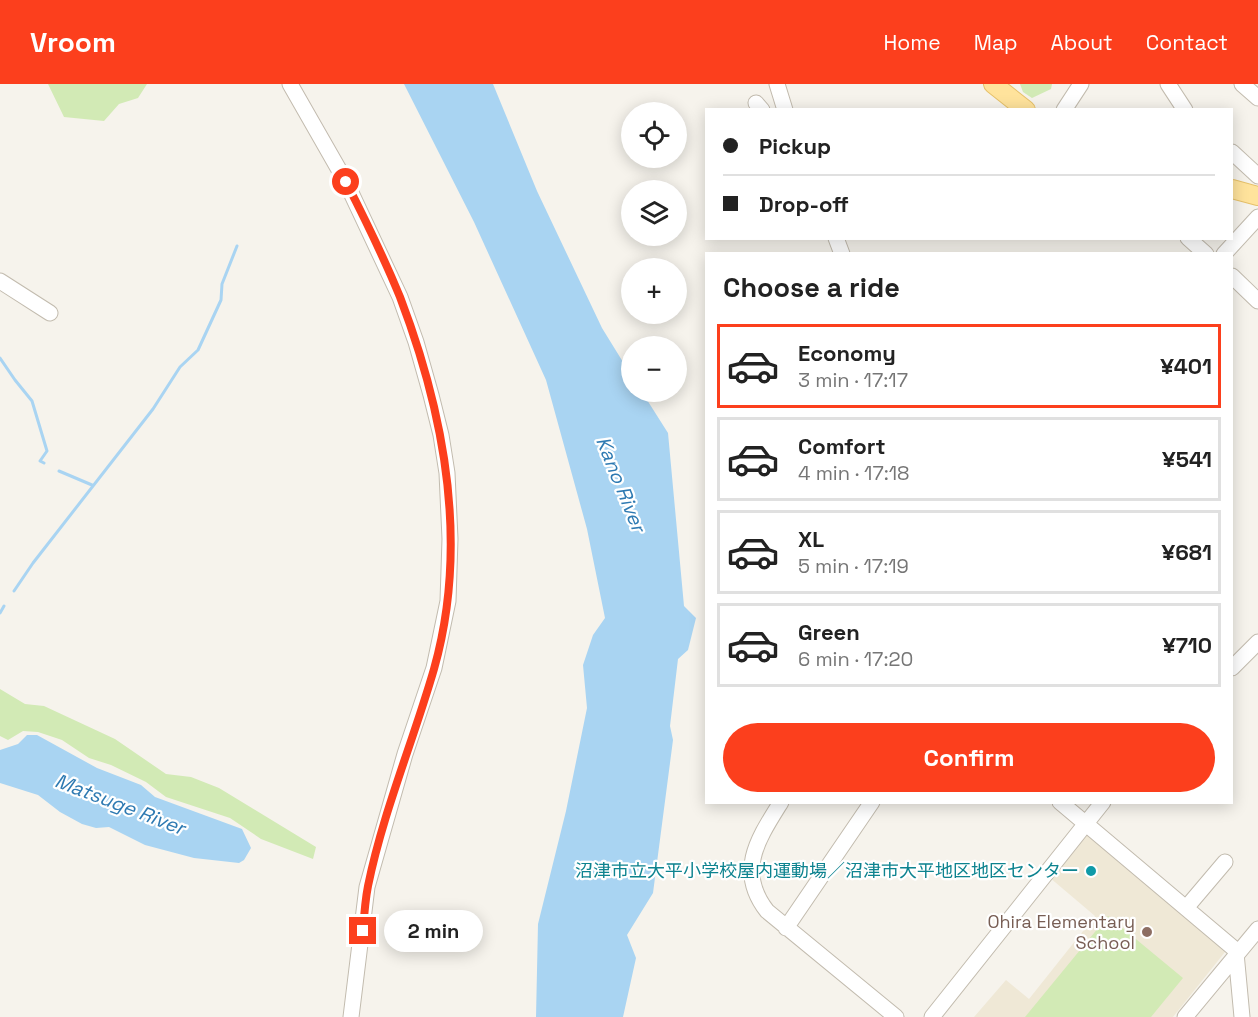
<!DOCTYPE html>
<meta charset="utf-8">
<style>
:root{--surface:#fff;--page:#f6f6f6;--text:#222;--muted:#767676;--line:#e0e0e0;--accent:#fc3f1d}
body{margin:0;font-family:"Space Grotesk","Noto Sans JP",sans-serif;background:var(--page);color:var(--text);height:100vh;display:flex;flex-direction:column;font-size:22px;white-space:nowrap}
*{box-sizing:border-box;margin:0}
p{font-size:20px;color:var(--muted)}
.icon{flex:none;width:33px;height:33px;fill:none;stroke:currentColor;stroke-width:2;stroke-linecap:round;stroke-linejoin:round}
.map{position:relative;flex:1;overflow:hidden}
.details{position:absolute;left:705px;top:168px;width:528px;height:552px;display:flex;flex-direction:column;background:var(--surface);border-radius:0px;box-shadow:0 3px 15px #0003}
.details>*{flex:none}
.top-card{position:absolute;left:705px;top:24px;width:528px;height:132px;border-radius:0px;box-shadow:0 3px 15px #0003;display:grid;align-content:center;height:132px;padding:0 18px;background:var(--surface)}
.buttons{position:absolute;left:621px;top:18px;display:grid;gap:12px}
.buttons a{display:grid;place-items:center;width:66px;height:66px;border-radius:50%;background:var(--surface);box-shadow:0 3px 15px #0003;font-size:30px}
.end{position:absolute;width:27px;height:27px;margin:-14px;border:8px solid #fc3f1d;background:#fff;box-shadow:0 0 0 3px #fff}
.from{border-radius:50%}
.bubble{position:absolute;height:42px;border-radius:21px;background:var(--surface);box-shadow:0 3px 15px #0003;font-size:20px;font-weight:700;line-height:42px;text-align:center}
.top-card b{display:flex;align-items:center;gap:21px;height:57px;font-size:22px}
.top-card b+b{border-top:2px solid var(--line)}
.top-card i{width:15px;height:15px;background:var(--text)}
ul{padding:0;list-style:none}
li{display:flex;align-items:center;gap:18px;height:84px;margin:0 12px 9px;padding:0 6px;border:3px solid var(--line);border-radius:0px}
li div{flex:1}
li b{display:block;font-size:22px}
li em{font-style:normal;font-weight:700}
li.current{border-color:var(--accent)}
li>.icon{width:54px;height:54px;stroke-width:1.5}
h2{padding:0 18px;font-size:27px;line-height:72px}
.button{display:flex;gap:12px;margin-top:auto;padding:12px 18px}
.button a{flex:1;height:69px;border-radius:36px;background:var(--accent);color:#fff;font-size:24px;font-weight:700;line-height:69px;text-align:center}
header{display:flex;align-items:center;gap:36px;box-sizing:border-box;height:84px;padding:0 30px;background:var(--accent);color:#fff}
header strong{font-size:28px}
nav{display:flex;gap:33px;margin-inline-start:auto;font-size:21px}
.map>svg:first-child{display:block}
.education{fill:#efe8d6}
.green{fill:#d2eab5}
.water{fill:#a9d4f2}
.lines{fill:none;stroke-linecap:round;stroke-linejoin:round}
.stream{stroke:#a9d4f2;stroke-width:3}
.minor-casing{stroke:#c2bbae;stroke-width:17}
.major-casing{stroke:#e6c16a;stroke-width:20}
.minor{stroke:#fff;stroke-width:15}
.major{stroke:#ffe39c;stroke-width:18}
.route{stroke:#fc3f1d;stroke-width:8}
.culture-dot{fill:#0f9aa8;stroke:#fff;stroke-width:2}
.education-dot{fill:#8d6e63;stroke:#fff;stroke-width:2}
.labels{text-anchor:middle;stroke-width:4.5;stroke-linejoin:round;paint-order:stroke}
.culture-label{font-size:18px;fill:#0d838f;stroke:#fff;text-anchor:end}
.education-label{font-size:18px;fill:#785e54;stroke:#fff;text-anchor:end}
.water-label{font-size:20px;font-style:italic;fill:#2e7ab2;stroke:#fff}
</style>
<header>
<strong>Vroom</strong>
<nav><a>Home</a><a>Map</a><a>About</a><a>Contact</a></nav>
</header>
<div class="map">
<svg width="1258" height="933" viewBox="0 0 1258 933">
<rect width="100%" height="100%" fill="#f6f3ec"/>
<!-- education -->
<path class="education" d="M1087 745 1229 863 1173 933H974L1006 896 1029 915 1095 832 1049 793Z"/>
<!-- green -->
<path class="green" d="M48 0H147L138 14 119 20 104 37 64 33Z
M1020 0H1052L1051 5 1032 14 1023 8Z
M0 605 25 620 44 622 115 655 166 690 191 693 219 704 316 763 313 775 261 755 230 734 166 713 146 698 111 681 89 674 62 656 38 648 23 647 8 656 0 652Z
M1108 832 1183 894 1151 933H1025Z"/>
<!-- water -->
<path class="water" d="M404 0H493L537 107 602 244 631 291 632 308H642L668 349 684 522 696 534 688 566 678 575 670 642 673 656 653 809 627 851 636 874 623 933H536L538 840 566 727 587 624 583 581 593 551 605 534 587 445 546 296 474 138Z
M27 651H37L97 684 141 701 155 713 242 745 251 764 244 776 239 779 194 774 145 761 109 743 96 744 82 740 60 728 38 711 0 699V666L18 660Z"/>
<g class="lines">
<!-- stream -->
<path class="stream" d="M0 274 15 296 32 317 47 367 40 377 44 379
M59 387 92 401
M14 507 33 479 153 325 180 283 198 266 221 216 222 200 237 162
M0 529 4 522"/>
<!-- minor casing -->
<g class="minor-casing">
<path id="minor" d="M290 0 346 98 400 213 416 258 431 311 441 351 447 389 450 455 448 517 434 584 405 670 367 803 351 933
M777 0 785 26
M1168 0 1185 26
M1242 0 1258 14
M756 19 762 26
M1064 26 1081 0
M1232 68 1258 92
M836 154 842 170
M1188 154 1206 170
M1224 170 1258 133
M1232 192 1258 217
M0 197 50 229
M1232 584 1258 558
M781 718C758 755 736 787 767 827L896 933
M1060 718 1238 868
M1186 824 1225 778
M786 844 872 718
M1236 869 1242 933
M932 933 1103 718
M1185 933 1258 845"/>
</g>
<!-- major casing -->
<g class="major-casing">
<path id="major" d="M993 0 1026 26
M1232 105 1258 112"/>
</g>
<!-- minor -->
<use href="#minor" class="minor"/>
<!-- major -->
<use href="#major" class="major"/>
</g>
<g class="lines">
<!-- route -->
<path class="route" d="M346 98C365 135 384 174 400 213 445 331 469 461 434 585 413 658 383 728 368 802 365 817 364 832 363 847"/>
</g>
<!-- markers -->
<circle class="culture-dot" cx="1091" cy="787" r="6"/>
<circle class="education-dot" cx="1147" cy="848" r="6"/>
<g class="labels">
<!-- culture labels -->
<g class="culture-label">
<text x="1079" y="793">沼津市立大平小学校屋内運動場／沼津市大平地区地区センター</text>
</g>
<!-- education labels -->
<g class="education-label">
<text x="1135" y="844">Ohira Elementary<tspan x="1135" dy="21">School</tspan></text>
</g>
<!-- water labels -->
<g class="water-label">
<text transform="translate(621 400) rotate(68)" y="7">Kano River</text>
<text transform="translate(120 720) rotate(21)" y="7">Matsuge River</text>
</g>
</g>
</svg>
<div class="buttons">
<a><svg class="icon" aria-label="locate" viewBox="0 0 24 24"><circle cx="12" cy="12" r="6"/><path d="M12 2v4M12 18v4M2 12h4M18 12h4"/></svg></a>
<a><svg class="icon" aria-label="layers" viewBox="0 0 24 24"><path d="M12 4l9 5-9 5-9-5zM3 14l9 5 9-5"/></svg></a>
<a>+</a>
<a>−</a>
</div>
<i class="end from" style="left:346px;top:98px"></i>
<i class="end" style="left:363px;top:847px"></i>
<div class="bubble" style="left:384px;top:826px;width:99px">2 min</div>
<div class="top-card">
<b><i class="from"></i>Pickup</b>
<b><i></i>Drop-off</b>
</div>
<section class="details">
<h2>Choose a ride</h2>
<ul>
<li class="current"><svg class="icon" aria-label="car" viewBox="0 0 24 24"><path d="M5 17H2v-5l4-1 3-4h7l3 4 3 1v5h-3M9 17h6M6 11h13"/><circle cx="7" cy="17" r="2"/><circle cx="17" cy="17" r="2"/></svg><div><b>Economy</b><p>3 min · 17:17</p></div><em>¥401</em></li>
<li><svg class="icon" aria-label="car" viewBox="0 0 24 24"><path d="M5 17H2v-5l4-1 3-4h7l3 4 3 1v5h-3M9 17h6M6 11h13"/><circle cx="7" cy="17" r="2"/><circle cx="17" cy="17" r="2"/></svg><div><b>Comfort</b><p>4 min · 17:18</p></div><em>¥541</em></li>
<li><svg class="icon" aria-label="car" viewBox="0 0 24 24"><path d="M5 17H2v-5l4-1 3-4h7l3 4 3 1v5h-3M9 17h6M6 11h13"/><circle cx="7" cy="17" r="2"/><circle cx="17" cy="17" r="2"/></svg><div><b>XL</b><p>5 min · 17:19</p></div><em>¥681</em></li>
<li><svg class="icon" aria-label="car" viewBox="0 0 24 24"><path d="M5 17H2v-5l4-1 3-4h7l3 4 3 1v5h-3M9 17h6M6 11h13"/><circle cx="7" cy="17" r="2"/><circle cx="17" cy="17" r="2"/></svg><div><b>Green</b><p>6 min · 17:20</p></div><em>¥710</em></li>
</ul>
<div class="button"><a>Confirm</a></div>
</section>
</div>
